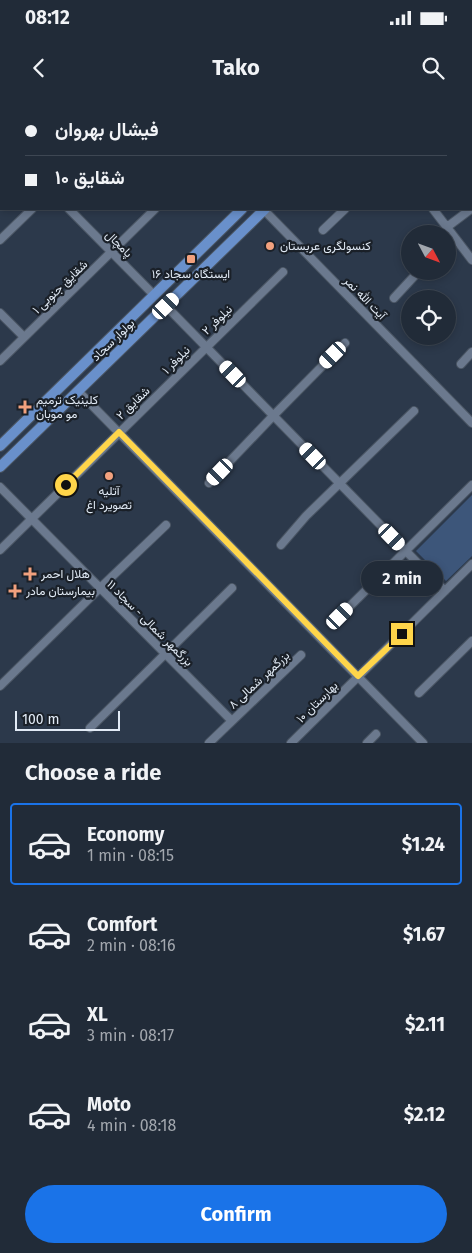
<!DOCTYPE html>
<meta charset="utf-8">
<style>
:root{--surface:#212b38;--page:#293340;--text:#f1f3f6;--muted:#a2a7ae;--line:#3e4753;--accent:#1a73e8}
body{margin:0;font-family:"Fira Sans",Vazirmatn,sans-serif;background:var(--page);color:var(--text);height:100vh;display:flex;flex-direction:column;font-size:19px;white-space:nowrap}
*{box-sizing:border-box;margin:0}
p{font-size:16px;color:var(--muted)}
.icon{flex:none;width:28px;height:28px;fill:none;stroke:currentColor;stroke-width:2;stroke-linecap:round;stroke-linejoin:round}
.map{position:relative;height:643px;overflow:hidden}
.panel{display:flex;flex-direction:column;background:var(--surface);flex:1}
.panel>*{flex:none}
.hud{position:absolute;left:0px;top:0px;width:472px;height:110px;box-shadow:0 2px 8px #0003,0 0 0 1px var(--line);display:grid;align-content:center;height:110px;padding:0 25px;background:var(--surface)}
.needle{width:32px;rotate:131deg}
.tools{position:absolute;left:401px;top:125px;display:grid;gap:10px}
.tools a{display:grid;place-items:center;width:55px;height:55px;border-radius:50%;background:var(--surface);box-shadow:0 2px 8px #0003,0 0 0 1px var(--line);font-size:25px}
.scale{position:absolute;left:15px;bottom:12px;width:105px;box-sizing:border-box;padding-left:5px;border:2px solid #e2ebf6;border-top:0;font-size:14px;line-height:18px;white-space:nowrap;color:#e2ebf6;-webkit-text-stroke:4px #1a2028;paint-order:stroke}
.end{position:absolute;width:22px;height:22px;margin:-11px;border:6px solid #ffd54a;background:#111;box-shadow:0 0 0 2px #111}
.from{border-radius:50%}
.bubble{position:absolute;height:35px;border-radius:18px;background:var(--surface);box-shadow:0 2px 8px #0003,0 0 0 1px var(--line);font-size:16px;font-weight:700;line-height:35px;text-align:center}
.car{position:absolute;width:15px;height:30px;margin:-15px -8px;border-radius:6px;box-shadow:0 0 4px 1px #0007;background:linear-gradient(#fff 24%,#345 0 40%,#fff 0 76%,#345 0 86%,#fff 0)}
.hud b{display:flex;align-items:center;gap:18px;height:48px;font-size:19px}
.hud b+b{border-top:1px solid var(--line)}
.hud i{width:12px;height:12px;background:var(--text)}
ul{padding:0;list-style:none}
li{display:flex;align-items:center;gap:15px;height:82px;margin:0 10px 8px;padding:0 15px;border:2px solid transparent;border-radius:5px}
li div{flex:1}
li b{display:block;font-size:19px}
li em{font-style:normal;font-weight:700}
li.current{border-color:var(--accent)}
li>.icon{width:45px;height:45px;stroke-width:1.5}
h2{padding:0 25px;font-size:22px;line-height:60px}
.cta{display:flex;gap:10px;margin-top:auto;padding:10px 25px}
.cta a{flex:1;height:58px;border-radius:30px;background:var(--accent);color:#fff;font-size:20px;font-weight:700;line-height:58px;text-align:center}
.status{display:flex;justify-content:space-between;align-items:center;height:35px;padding:0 25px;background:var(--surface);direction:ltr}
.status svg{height:14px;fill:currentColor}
header{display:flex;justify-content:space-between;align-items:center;height:65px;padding:0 25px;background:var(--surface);font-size:22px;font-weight:700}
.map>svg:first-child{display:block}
.green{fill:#3d567a}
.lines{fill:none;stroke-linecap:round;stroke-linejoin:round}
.minor-casing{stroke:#4a5563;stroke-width:10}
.major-casing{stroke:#4a5563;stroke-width:12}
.minor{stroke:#6b798e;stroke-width:8}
.major{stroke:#6990cb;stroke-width:10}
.route{stroke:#ffd54a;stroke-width:6}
.poi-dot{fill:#f2a17e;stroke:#1a2028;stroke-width:2}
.labels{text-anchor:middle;stroke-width:4.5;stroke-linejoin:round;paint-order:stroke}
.street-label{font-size:12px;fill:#e2ebf6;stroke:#1a2028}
.poi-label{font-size:12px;fill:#e2ebf6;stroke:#1a2028;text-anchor:start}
</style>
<div class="status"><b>08:12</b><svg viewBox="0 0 49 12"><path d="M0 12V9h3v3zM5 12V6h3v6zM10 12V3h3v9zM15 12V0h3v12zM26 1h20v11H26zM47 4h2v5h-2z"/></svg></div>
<header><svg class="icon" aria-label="back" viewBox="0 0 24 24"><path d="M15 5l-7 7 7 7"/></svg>Tako<svg class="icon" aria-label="search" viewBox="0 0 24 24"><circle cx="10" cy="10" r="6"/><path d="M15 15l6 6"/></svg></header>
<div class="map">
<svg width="472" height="643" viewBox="0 0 472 643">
<rect width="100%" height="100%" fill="#2c394b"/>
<!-- green -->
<path class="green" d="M472 395V456L446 481 416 451Z"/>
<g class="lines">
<!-- minor casing -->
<g class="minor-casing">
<path id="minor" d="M155 0 156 1
M6 1 7 0
M265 1 266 0
M0 7 1 6
M471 20H472
M0 39 1 41
M69 109 154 195
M433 109 472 160
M264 110 472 323
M447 127 471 109
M323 130 345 109
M0 140 32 109
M394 198 419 171
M166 206 445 491
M0 213 24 237
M0 261 155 109
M461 264 472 252
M78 291 423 643
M209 383 273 316 345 243
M0 387 232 621
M281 445 306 416 414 311
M0 450 283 172
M340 516 472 385
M0 586 100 488 166 425
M419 593 472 541
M90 628 232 488
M209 643 301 555
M291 643 472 464
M367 643 376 634"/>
</g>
<!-- major casing -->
<g class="major-casing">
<path id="major" d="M350 1 352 0
M378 1 380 0
M0 346 242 109
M0 367 265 109"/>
</g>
<!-- minor -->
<use href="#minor" class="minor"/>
<!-- major -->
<use href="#major" class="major"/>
</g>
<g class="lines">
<!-- route -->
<path class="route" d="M66 385 119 332 358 576 402 534"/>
</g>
<!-- markers -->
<g class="poi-dot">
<circle cx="270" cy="146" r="5"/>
<rect x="186" y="154" width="10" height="10" rx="2.5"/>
<path d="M22.5 299.5h5v5h5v5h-5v5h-5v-5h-5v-5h5z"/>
<circle cx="109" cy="376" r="5"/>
<path d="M27.5 466.5h5v5h5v5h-5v5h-5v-5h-5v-5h5z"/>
<path d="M12.5 483.5h5v5h5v5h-5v5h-5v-5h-5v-5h5z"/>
</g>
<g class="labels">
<!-- street labels -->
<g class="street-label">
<text transform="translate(119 144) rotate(45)" y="4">پامچال</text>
<text transform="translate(60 187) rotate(-44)" y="4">شقایق جنوبی ۱</text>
<text transform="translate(365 198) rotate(46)" y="4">آیت الله نمر</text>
<text transform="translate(217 220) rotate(-44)" y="4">نیلوفر ۲</text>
<text transform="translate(113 240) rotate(-44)" y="4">بولوار سجاد</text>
<text transform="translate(176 260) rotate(-45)" y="4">نیلوفر ۱</text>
<text transform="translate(133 303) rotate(-44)" y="4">شقایق ۲</text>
<text transform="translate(150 523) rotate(45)" y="4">بزرگمهر شمالی - سجاد ۱۱</text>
<text transform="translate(259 580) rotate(-43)" y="4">بزرگمهر شمالی ۸</text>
<text transform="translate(317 602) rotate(-45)" y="4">بهارستان ۱۰</text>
</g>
<!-- poi labels -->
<g class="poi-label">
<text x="280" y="150">کنسولگری عربستان</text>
<text x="191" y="178" text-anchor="middle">ایستگاه سجاد ۱۶</text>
<text x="36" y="304">کلینیک ترمیم<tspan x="36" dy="14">مو موبان</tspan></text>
<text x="109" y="395" text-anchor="middle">آتلیه<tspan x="109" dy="14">تصویرد اغ</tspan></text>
<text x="41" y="478">هلال احمر</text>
<text x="26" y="495">بیمارستان مادر</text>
</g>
</g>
</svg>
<div class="tools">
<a><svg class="needle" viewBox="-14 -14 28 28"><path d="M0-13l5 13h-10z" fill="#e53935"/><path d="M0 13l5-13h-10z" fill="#a2a7ae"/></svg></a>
<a><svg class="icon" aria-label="locate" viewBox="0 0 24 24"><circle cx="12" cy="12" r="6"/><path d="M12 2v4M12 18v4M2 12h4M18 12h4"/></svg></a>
</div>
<div class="scale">100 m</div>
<i class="end from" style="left:66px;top:385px"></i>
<i class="end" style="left:402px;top:534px"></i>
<div class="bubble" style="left:361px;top:461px;width:82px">2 min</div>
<i class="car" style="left:166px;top:206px;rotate:46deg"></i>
<i class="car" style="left:333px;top:255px;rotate:225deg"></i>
<i class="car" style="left:233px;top:274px;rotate:316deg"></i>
<i class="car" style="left:313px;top:356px;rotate:316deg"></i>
<i class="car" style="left:220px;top:372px;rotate:224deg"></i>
<i class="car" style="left:392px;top:437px;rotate:136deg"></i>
<i class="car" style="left:340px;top:516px;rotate:45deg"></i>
<div class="hud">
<b><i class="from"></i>فیشال بهروان</b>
<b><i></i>شقایق ۱۰</b>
</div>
</div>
<section class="panel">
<h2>Choose a ride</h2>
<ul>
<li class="current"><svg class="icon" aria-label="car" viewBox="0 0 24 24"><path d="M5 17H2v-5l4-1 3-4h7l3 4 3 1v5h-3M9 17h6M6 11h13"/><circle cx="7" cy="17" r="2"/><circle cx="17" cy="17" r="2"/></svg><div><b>Economy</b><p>1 min · 08:15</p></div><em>$1.24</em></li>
<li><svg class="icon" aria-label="car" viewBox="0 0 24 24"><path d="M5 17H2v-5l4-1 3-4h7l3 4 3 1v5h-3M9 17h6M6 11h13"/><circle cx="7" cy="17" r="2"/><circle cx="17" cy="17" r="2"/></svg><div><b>Comfort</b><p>2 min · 08:16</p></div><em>$1.67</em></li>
<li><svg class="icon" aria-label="car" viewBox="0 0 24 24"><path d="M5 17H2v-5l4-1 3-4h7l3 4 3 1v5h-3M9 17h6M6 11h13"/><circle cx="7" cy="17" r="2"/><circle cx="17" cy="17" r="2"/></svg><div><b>XL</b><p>3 min · 08:17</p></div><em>$2.11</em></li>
<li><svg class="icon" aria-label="car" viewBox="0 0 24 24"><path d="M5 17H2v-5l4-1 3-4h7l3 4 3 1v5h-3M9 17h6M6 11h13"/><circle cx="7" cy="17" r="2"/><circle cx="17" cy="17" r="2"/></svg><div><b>Moto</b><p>4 min · 08:18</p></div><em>$2.12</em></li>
</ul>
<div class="cta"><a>Confirm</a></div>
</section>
